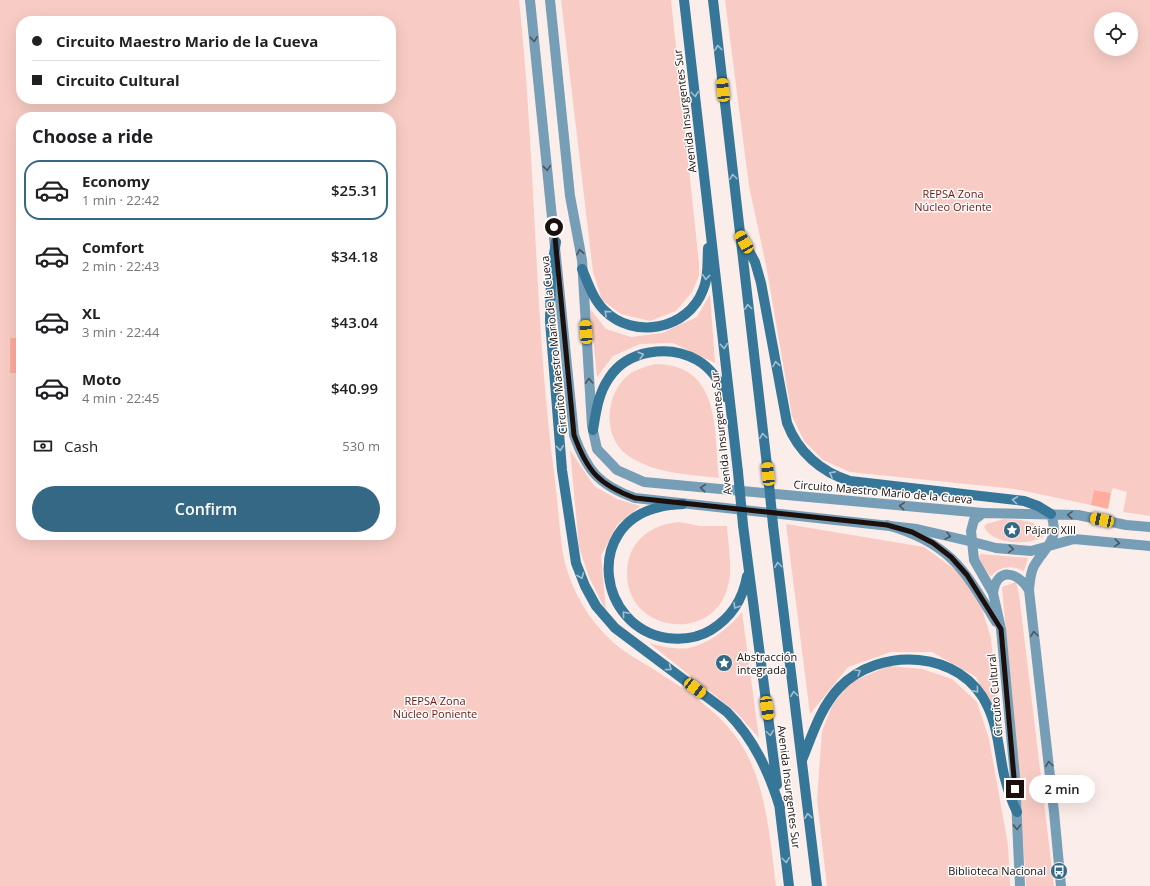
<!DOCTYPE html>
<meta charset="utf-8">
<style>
:root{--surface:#fff;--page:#f2f2f2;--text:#202124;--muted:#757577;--line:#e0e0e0;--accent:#346884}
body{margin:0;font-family:"Open Sans",sans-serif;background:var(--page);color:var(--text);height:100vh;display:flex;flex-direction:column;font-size:15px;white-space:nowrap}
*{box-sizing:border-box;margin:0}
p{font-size:13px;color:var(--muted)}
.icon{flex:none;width:22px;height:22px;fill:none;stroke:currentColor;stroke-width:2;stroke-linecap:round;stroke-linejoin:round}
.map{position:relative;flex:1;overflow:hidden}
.details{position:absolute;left:16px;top:112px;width:380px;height:428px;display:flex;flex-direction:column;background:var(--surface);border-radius:16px;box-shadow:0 4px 16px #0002}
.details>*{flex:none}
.hud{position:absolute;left:16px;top:16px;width:380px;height:88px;border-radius:16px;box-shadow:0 4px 16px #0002;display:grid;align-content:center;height:88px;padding:0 16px;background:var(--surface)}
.buttons{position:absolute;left:1094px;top:12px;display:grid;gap:8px}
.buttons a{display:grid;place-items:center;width:44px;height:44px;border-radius:50%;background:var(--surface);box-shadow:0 4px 16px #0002;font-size:20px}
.end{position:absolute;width:18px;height:18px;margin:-9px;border:5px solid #1c100e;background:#fff;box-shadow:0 0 0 2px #fff}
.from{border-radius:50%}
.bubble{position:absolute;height:28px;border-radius:14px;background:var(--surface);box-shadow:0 4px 16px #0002;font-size:13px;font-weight:600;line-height:28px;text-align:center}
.car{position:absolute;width:12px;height:24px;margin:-12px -6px;border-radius:5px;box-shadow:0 0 3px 1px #0007;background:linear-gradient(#f5c518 24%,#345 0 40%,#f5c518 0 76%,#345 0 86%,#f5c518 0)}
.hud b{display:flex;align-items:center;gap:14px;height:38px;font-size:15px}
.hud b+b{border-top:1px solid var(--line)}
.hud i{width:10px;height:10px;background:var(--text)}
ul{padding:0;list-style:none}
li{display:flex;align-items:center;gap:12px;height:60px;margin:0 8px 6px;padding:0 8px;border:2px solid transparent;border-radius:16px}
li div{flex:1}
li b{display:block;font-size:15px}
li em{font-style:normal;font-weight:600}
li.selected{border-color:var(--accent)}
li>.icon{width:36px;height:36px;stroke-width:1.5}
h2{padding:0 16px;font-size:18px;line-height:48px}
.pay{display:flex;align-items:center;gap:10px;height:44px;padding:0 16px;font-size:15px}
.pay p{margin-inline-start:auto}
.button{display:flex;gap:8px;margin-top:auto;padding:8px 16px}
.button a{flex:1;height:46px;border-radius:24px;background:var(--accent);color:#fff;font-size:16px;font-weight:600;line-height:46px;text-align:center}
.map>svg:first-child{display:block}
.green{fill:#f8ccc4;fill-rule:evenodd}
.building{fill:#ffac9e}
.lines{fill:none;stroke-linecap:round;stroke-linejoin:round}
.minor{stroke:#769eb7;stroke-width:10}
.tertiary{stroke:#769eb7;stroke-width:10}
.secondary{stroke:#357699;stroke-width:10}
.secondary-bridge{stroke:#357699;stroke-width:10}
.oneway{stroke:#495762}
.oneway2{stroke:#a3c0d0}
.route{stroke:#1c100e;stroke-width:5}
.labels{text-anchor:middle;stroke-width:3;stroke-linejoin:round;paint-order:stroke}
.street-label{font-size:11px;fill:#1c100e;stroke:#fdfdfd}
.park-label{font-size:11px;fill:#6f150e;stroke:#fdfdfd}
.poi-label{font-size:11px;fill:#1c100e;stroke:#fdfdfd;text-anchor:start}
</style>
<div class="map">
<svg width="1150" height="886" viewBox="0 0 1150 886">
<rect width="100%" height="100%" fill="#fbedea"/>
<!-- green -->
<path class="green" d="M0 0H519C535 149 534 299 551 448 554 472 557 496 559 520 561 538 562 556 568 573 578 603 596 629 620 648 631 656 642 662 653 669 683 688 715 708 736 737 766 777 770 838 776 886H0ZM21 21H391V99H21ZM21 117H391V535H21Z
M561 0H671L699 263V276L692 292 676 311 650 321 621 314 602 300 593 272Z
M725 0H1150V516L1123 512 1127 492 1113 488 1111 493 1094 490 1091 505 1015 489 850 472 823 460 804 441 792 416 766 265 749 186ZM1101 19H1131V49H1101Z
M710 294 715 363 673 343 640 344 613 356 597 377 590 309 606 329 631 337 662 333 697 317Z
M655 364C721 364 714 430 719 478 687 474 654 474 627 455 603 437 605 398 625 378 633 370 644 367 655 364Z
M570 450 594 486 617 499 640 506 617 525 601 556 606 611 589 577 579 547Z
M1004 519C1019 520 1035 519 1045 532L1044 536C1030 546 993 545 984 527L986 524Z
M679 522 700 526H727C728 544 733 568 728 586 714 644 627 633 627 574 627 564 629 554 635 545 646 530 660 524 679 522Z
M786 524 924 547 957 571 979 600 991 638 999 722 976 677 932 652H891L848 667 810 714Z
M981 554 1028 558 1024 571C1013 565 998 566 991 577L977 558Z
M1016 582 1019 594 1054 886H1026L1019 777 1002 587Z
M742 612 759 738 737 713 649 643C661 646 676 650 689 648 710 643 729 628 742 612Z
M889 666 922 669 952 679 977 702 989 739 1008 845 1010 886H827L817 800 822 731 833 704 851 682Z"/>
<!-- building -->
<path class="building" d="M10 338H21V373H10Z
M1094 490 1111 493 1108 509 1091 505Z"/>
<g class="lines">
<!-- minor -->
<path class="minor" d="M530 0 574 435C587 471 599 485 635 498L917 529 973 542
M550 0 570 196 582 260 592 426 597 449 617 470 644 482 983 513"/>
<!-- tertiary -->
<path class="tertiary" d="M1051 514C1060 541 1046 545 1034 566 1030 573 1030 582 1029 590L1054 812 1061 886
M887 525C950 543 964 569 996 622
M973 542 996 548 1031 551 1074 539 1150 546
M993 593C997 567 1017 571 1029 590
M1020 886 1015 777 1001 629 993 593 974 560 971 531 974 520 983 513 1078 515 1126 525 1150 527"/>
<!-- secondary -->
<path class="secondary" d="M684 0 738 472
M713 0 768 474
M740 234 755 262 761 283 787 423C798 452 821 472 850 481L1024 501 1038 506 1051 514
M556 242 551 272 550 321 562 470 576 563 585 586 596 606 615 628 727 712C754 739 769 772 780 808
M582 269C588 283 593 299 604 310 633 340 688 330 703 290 709 277 707 262 708 248
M593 430C596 412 598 394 609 378 627 350 669 344 697 360 711 368 721 383 727 398
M683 504C674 505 665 505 656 508 585 527 598 627 667 638 683 640 698 638 711 630 732 617 743 599 747 576
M743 525 777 785
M773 525 817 886
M802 760C812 736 820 708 839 688 879 646 962 649 988 707 998 728 999 752 1004 775 1007 787 1011 800 1017 812
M779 803 789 886"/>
<!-- secondary-bridge -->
<path class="secondary-bridge" d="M738 472 743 525
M768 474 773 525"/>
</g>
<!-- one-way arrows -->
<defs><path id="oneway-chevron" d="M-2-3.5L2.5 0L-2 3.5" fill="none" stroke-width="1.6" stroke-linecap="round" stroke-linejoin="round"/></defs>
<g class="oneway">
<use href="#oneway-chevron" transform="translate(534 39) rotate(84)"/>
<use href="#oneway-chevron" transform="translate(547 168) rotate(84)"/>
<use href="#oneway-chevron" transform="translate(580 252) rotate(-100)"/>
<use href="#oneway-chevron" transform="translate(589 381) rotate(-93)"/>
<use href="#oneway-chevron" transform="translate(703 488) rotate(-175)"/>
<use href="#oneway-chevron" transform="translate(902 506) rotate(-175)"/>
<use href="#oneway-chevron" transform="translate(1070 515) rotate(-178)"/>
<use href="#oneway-chevron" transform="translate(948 536) rotate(14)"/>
<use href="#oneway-chevron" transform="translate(1117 543) rotate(5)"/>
<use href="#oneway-chevron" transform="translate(1011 549) rotate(4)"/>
<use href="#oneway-chevron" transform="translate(1034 634) rotate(-97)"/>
<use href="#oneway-chevron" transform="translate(1049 764) rotate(-97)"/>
<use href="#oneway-chevron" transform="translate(1017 827) rotate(88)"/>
</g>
<g class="oneway2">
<use href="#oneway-chevron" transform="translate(718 48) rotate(-97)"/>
<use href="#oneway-chevron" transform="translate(695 94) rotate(83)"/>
<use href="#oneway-chevron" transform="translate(733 177) rotate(-97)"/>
<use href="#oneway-chevron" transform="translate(706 277) rotate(96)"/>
<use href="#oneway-chevron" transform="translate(748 307) rotate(-97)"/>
<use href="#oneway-chevron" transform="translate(607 313) rotate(-138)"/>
<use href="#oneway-chevron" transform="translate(724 346) rotate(84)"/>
<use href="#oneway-chevron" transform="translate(641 355) rotate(-16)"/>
<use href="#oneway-chevron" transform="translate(776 364) rotate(-100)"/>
<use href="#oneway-chevron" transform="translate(763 436) rotate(-97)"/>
<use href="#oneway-chevron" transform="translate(560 448) rotate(85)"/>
<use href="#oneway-chevron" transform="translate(832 474) rotate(-152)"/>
<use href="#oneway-chevron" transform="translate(1015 500) rotate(-173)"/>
<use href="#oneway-chevron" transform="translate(778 565) rotate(-97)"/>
<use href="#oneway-chevron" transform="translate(581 576) rotate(68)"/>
<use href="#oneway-chevron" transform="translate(736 606) rotate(122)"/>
<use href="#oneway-chevron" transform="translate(625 614) rotate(-130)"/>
<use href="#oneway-chevron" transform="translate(669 668) rotate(37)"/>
<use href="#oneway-chevron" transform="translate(858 672) rotate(-31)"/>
<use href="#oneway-chevron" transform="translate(976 690) rotate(49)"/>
<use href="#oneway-chevron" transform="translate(794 694) rotate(-97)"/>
<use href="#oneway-chevron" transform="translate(770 733) rotate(82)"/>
<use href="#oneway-chevron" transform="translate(808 816) rotate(-97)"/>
<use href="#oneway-chevron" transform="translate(786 860) rotate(83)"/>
</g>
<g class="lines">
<!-- route -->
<path class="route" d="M554 227 574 435C587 471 599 485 635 498L887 525 912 532 933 543 951 557 967 575 1001 629 1015 789"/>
</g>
<!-- icons -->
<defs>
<g id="sight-disc" transform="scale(0.9)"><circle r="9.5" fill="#346884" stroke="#fdfdfd"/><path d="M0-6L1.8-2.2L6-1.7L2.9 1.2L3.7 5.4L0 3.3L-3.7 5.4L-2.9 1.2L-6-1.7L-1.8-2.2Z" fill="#fff"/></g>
<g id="bus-disc" transform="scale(0.9)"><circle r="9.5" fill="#346884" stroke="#fdfdfd"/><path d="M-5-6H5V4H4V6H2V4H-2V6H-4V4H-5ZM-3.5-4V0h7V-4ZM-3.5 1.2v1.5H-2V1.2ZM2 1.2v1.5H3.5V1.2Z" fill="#fff"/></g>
</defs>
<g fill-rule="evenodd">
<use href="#sight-disc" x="1012" y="530"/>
<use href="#sight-disc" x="724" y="663"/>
<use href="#bus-disc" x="1059" y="871"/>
</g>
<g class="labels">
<!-- street labels -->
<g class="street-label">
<text transform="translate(685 111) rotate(-97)" y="4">Avenida Insurgentes Sur</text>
<text transform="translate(554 345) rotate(-96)" y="4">Circuito Maestro Mario de la Cueva</text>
<text transform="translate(721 433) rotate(-96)" y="4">Avenida Insurgentes Sur</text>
<text transform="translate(883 492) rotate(5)" y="4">Circuito Maestro Mario de la Cueva</text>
<text transform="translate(995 695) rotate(-95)" y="4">Circuito Cultural</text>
<text transform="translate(789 787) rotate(83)" y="4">Avenida Insurgentes Sur</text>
</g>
<!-- park labels -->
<g class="park-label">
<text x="953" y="198">REPSA Zona<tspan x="953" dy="13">Núcleo Oriente</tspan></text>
<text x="435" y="705">REPSA Zona<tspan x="435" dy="13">Núcleo Poniente</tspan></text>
</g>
<!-- poi labels -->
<g class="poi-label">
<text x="1025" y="534">Pájaro XIII</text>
<text x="737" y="661">Abstracción<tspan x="737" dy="13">integrada</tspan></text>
<text x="1046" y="875" text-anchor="end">Biblioteca Nacional</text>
</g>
</g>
</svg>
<div class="buttons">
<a><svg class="icon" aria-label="locate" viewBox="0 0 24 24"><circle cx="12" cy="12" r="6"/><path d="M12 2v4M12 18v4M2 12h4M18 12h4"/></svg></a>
</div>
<i class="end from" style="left:554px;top:227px"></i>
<i class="end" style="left:1015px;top:789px"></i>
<div class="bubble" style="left:1029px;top:775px;width:66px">2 min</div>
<i class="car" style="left:723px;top:90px;rotate:354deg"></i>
<i class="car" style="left:744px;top:242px;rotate:330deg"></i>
<i class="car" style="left:586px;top:332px;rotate:356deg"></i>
<i class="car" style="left:768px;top:474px;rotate:354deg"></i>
<i class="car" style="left:1102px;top:520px;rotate:282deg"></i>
<i class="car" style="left:695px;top:688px;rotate:127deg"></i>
<i class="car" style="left:767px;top:708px;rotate:172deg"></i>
<div class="hud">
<b><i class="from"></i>Circuito Maestro Mario de la Cueva</b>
<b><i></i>Circuito Cultural</b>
</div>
<section class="details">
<h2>Choose a ride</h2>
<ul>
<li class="selected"><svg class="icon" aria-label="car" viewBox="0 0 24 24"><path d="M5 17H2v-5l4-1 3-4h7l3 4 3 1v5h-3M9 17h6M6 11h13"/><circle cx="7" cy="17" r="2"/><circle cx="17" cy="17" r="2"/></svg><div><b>Economy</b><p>1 min · 22:42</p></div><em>$25.31</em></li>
<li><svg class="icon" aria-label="car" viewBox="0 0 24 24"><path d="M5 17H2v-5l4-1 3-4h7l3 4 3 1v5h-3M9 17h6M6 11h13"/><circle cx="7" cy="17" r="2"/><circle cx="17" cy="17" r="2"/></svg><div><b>Comfort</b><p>2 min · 22:43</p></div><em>$34.18</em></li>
<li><svg class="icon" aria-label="car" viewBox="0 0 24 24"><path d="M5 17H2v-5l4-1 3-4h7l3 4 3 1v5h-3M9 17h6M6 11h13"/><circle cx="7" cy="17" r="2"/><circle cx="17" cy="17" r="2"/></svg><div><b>XL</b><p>3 min · 22:44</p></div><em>$43.04</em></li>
<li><svg class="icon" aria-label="car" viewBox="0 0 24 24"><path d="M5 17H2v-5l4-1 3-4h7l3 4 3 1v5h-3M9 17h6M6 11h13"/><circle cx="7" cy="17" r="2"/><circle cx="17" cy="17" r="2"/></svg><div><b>Moto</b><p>4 min · 22:45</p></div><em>$40.99</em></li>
</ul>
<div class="pay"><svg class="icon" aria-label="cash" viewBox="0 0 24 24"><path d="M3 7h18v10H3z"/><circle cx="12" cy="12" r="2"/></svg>Cash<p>530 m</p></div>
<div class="button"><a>Confirm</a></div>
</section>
</div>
